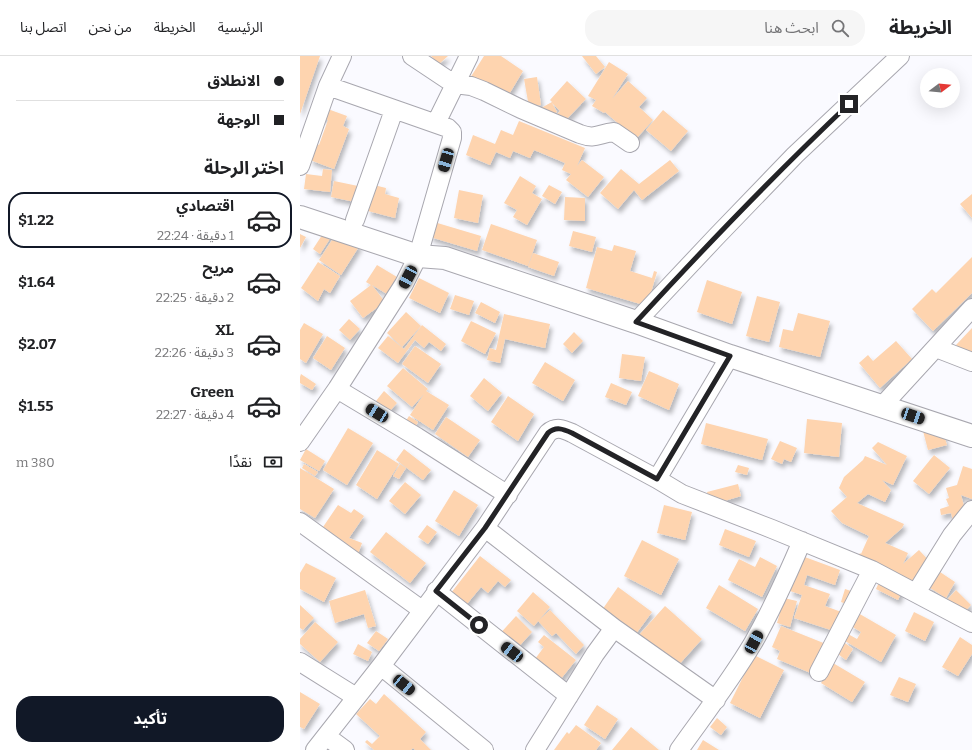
<!DOCTYPE html>
<html lang="ar">
<meta charset="utf-8">
<style>
:root{--surface:#fff;--page:#f6f6f6;--text:#202124;--muted:#757577;--line:#e0e0e0;--accent:#111827}
body{margin:0;font-family:Bitter,"Noto Sans Arabic",serif;background:var(--page);color:var(--text);direction:rtl;height:100vh;display:flex;flex-direction:column;font-size:15px;white-space:nowrap}
*{box-sizing:border-box;margin:0}
p{font-size:13px;color:var(--muted)}
.icon{flex:none;width:22px;height:22px;fill:none;stroke:currentColor;stroke-width:2;stroke-linecap:round;stroke-linejoin:round}
.map{position:relative;flex:1;overflow:hidden;direction:ltr}
.drawer{display:flex;flex-direction:column;background:var(--surface);width:300px}
.drawer>*{flex:none}
.top-card{display:grid;align-content:center;height:88px;padding:0 16px;background:var(--surface)}
.needle{width:26px;rotate:74deg}
.tools{position:absolute;left:620px;top:12px;display:grid;gap:8px}
.tools a{display:grid;place-items:center;width:40px;height:40px;border-radius:50%;background:var(--surface);box-shadow:0 4px 16px #0002;font-size:20px}
.end{position:absolute;width:18px;height:18px;margin:-9px;border:5px solid #232326;background:#fff;box-shadow:0 0 0 2px #fff}
.from{border-radius:50%}
.car{position:absolute;width:12px;height:24px;margin:-12px -6px;border-radius:5px;box-shadow:0 0 3px 1px #0007;background:linear-gradient(#222 24%,#8ab4d8 0 40%,#222 0 76%,#8ab4d8 0 86%,#222 0)}
.top-card b{display:flex;align-items:center;gap:14px;height:38px;font-size:15px}
.top-card b+b{border-top:1px solid var(--line)}
.top-card i{width:10px;height:10px;background:var(--text)}
ul{padding:0;list-style:none}
li{display:flex;align-items:center;gap:12px;height:56px;margin:0 8px 6px;padding:0 8px;border:2px solid transparent;border-radius:16px}
li div{flex:1}
li b{display:block;font-size:15px}
li em{font-style:normal;font-weight:700}
li.selected{border-color:var(--accent)}
li>.icon{width:36px;height:36px;stroke-width:1.5}
h2{padding:0 16px;font-size:18px;line-height:48px}
.pay{display:flex;align-items:center;gap:10px;height:44px;padding:0 16px;font-size:15px}
.pay p{margin-inline-start:auto}
.cta{display:flex;gap:8px;margin-top:auto;padding:8px 16px}
.cta a{flex:1;height:46px;border-radius:16px;background:var(--accent);color:#fff;font-size:16px;font-weight:700;line-height:46px;text-align:center}
header{display:flex;align-items:center;gap:24px;box-sizing:border-box;height:56px;padding:0 20px;background:var(--surface);border-bottom:1px solid var(--line)}
header strong{font-size:19px}
nav{display:flex;gap:22px;margin-inline-start:auto;font-size:14px}
.search{width:280px;height:36px;background:var(--page);display:flex;align-items:center;gap:10px;box-sizing:border-box;padding:0 14px;border-radius:16px;color:var(--muted);font-size:15px}
main{display:flex;flex:1;min-height:0}
.map>svg:first-child{display:block}
.building{fill:#fed4af;filter:url(#shadow)}
.lines{fill:none;stroke-linecap:round;stroke-linejoin:round}
.street-casing{stroke:#a8a7af;stroke-width:20}
.secondary-casing{stroke:#a8a7af;stroke-width:24}
.street{stroke:#fff;stroke-width:18}
.secondary{stroke:#fff;stroke-width:22}
.route{stroke:#232326;stroke-width:5}
</style>
<header>
<strong>الخريطة</strong>
<div class="search"><svg class="icon" aria-label="search" viewBox="0 0 24 24"><circle cx="10" cy="10" r="6"/><path d="M15 15l6 6"/></svg>ابحث هنا</div>
<nav><a>الرئيسية</a><a>الخريطة</a><a>من نحن</a><a>اتصل بنا</a></nav>
</header>
<main>
<div class="map">
<svg width="672" height="694" viewBox="0 0 672 694">
<defs>
<filter id="shadow"><feDropShadow dx="2.5" dy="4.5" stdDeviation="2" flood-color="#0004"/></filter>
</defs>
<rect width="100%" height="100%" fill="#fafaff"/>
<!-- building -->
<path class="building" d="M0 0H20L0 58Z
M131 0H148L139 8Z
M184 0H201L223 15 208 40 165 30Z
M282 0H296L305 11 296 18Z
M309 6 328 18 312 43 328 25 347 42 339 51 353 64 336 83 305 56 304 57 292 50 296 44 288 40Z
M237 21 241 49 229 51 224 23Z
M267 25 286 43 263 67 255 60 260 55 252 47 257 56 246 62 241 52 252 46 250 44Z
M25 52 47 60 43 70 49 73 34 113 10 104 16 87 19 89 28 64 21 61Z
M363 54 388 75 371 95 346 74Z
M219 65 285 92 277 110 282 104 304 121 288 141 266 124 271 118 262 114 265 107 234 94 230 102 213 95 210 102 196 96 190 109 166 99 173 79 195 88 201 74 213 79Z
M370 104 379 115 342 144 334 134 318 153 300 137 321 113 339 128Z
M23 113 32 114 30 136 4 133 6 118 22 120Z
M220 120 236 130 232 137 242 143 227 169 213 161 217 154 204 147Z
M34 125 58 130 55 146 31 141Z
M74 129 86 132 85 138 99 142 95 162 68 155Z
M249 129 262 136 255 148 242 140Z
M159 134 183 139 178 167 154 162Z
M672 138V162L660 148Z
M265 141 285 142V165L264 164Z
M134 166 181 180 177 195 130 181Z
M191 168 237 184 228 210 182 194Z
M26 173 33 178 20 198 13 193Z
M273 175 296 181 292 196 269 190Z
M0 178 6 181 0 192Z
M36 178 60 189 41 219 19 204Z
M314 189 336 195 330 215 352 222 354 215 357 216 347 250 286 232 297 191 312 195Z
M233 197 259 206 254 220 228 211Z
M672 201V237L633 275 612 253 632 233 636 237Z
M18 206 40 220 30 237 24 233 18 245 1 232Z
M77 209 97 221 87 238 72 229 85 246 63 262 50 245 71 229 66 226Z
M119 222 149 237 140 257 109 242Z
M407 224 442 236 432 268 397 256Z
M155 239 174 245 169 259 150 253Z
M457 240 480 246 469 286 446 280Z
M181 246 200 256 195 267 175 257Z
M106 256 121 270 102 291 87 277Z
M498 257 530 265 520 301 479 291 483 273 493 275Z
M204 258 250 268 245 292 205 283 200 307 187 304 190 292 196 294Z
M49 263 60 273 50 284 39 274Z
M171 265 196 277 185 298 161 285Z
M4 267 23 278 6 307 0 303V274Z
M122 269 146 288 141 295 129 286 124 292 115 284 98 307 78 292 88 280 104 293Z
M672 272V303L656 289Z
M274 276 283 285 272 297 263 288Z
M27 280 45 292 31 314 13 302Z
M596 285 612 303 580 332 559 307 568 299 573 305Z
M115 290 141 308 128 327 102 308Z
M322 298 345 301 341 325 319 322Z
M245 306 275 324 263 345 232 327Z
M103 312 128 333 126 335 149 349 133 374 110 359 124 338 112 351 87 330Z
M349 315 379 328 369 354 338 340Z
M1 318 16 328 12 334 0 327V321Z
M184 322 202 337 188 355 170 340Z
M311 327 332 336 326 349 305 341Z
M84 335 97 347 89 356 76 345Z
M208 340 234 358 218 385 191 366Z
M109 360 118 366 114 374 104 368Z
M146 361 180 384 168 401 135 378Z
M507 363 542 367 539 401 504 397Z
M406 367 468 383 462 404 401 388Z
M641 370 647 389 628 394 623 375Z
M48 372 73 387 47 429 23 414Z
M480 385 497 392 491 406 484 403 482 408 471 403Z
M578 386 607 400 593 429 582 424 591 434 585 446 568 438 557 447 604 468 602 472 585 487 608 497 603 508 619 494 632 508 621 531 557 502 560 497 561 498 569 480 542 467 531 455 547 441 539 432 544 421 563 404 565 400 587 409 572 392Z
M6 393 25 405 19 415 0 404Z
M104 393 131 414 123 424 96 404Z
M77 394 99 408 77 443 56 429Z
M634 399 650 412 629 438 613 425Z
M4 408 18 416 15 420 2 412Z
M100 408 106 412 99 423 93 420Z
M438 409 449 412 447 419 435 416Z
M663 410 672 413V443L661 439 668 464 654 468 651 457 641 459 640 453 649 450 646 443 649 442 646 432 657 429Z
M0 412 34 433 15 462 0 453Z
M105 426 121 439 105 458 89 445Z
M438 428 441 440 411 449 407 436Z
M154 434 178 449 159 480 135 465Z
M38 449 51 457 54 453 64 460 49 482 62 487 58 498 44 493 46 487 23 471Z
M364 449 392 456 385 484 357 477Z
M127 469 137 476 128 488 118 481Z
M425 473 456 485 449 501 419 489Z
M86 476 126 507 110 527 70 496Z
M342 484 379 503 361 539 324 520Z
M180 500 211 524 205 531 198 525 188 537 181 531 162 554 147 542Z
M502 500 540 514 535 529 507 519 504 529 530 538 525 550 544 557 537 576 494 562 502 539 490 535Z
M460 501 477 510 462 541 428 524 439 503 455 511Z
M6 507 36 522 24 546 0 533V517Z
M637 514 655 526 646 542 627 530Z
M581 522 603 533 598 544 576 533Z
M419 529 458 553 445 575 406 552Z
M318 531 352 556 336 578 302 554Z
M545 533 554 536 549 549 541 546Z
M65 534 76 570 68 572 64 558 35 567 29 545Z
M656 534 671 549 660 561 644 547Z
M233 536 250 551 234 570 217 555Z
M484 542 497 545 490 571 477 567Z
M0 549 14 562 3 574 0 572Z
M365 550 402 583 376 612 339 579Z
M250 554 284 589 276 598 256 577 252 580 238 565Z
M614 556 634 566 625 585 605 575Z
M558 557 596 579 581 606 545 585 548 578 557 583 561 576 551 570Z
M216 560 232 576 214 596 198 580Z
M15 566 38 586 20 606 0 588V583Z
M481 570 526 588 513 618 477 603 480 595 472 591Z
M76 575 88 583 79 595 67 587Z
M244 579 276 604 260 624 235 603 244 591 238 586Z
M660 581 672 589V598L658 620 642 611Z
M545 587 553 593 546 604 538 598Z
M58 588 72 596 68 605 53 598Z
M454 599 484 614 460 662 430 647Z
M533 607 565 626 552 646 521 627Z
M599 621 616 628 608 646 590 639Z
M0 636 20 648 4 673 0 671Z
M84 638 126 676 120 683 131 694H115L113 692 111 694H74L65 686 67 684 72 688 80 680 56 658 70 643 76 648Z
M297 649 318 663 305 683 284 669Z
M417 662 427 671 421 679 410 671Z
M276 669 301 687 296 694H254L267 676 269 678Z
M331 671 359 694H312Z
M403 684 419 694H397Z"/>
<g class="lines">
<!-- street casing -->
<g class="street-casing">
<path id="street" d="M112 0 154 28 171 30 184 35 221 53 280 78C296 84 299 77 314 76L330 87
M136 67 169 0
M0 110 28 30 42 0
M55 164 94 54
M336 266 416 181 495 99 600 0
M636 292 672 306
M37 333 117 381 208 439
M583 349 672 252
M0 386 37 333 104 228 118 200 152 82V76L148 72 28 30
M357 423 430 300
M0 466 122 554
M185 472 314 572 295 598 235 694
M136 535 269 640
M616 537 652 479 672 454
M314 572 416 644
M0 606 56 641
M81 610 184 694
M519 616 572 514
M26 680 45 694
M15 694 81 610 185 472 248 377C256 370 263 373 272 377L357 423 382 438 472 473 572 514 672 567
M379 694C404 659 431 624 453 587 472 554 487 520 502 485"/>
</g>
<!-- secondary casing -->
<g class="secondary-casing">
<path id="secondary" d="M0 161 118 200 145 202 336 266 430 300 672 380"/>
</g>
<!-- street -->
<use href="#street" class="street"/>
<!-- secondary -->
<use href="#secondary" class="secondary"/>
</g>
<g class="lines">
<!-- route -->
<path class="route" d="M179 569 136 535 185 472 248 377C256 370 263 373 272 377L357 423 430 300 336 266C405 191 475 118 549 48"/>
</g>
</svg>
<div class="tools">
<a><svg class="needle" viewBox="-14 -14 28 28"><path d="M0-13l5 13h-10z" fill="#e53935"/><path d="M0 13l5-13h-10z" fill="#757577"/></svg></a>
</div>
<i class="end from" style="left:179px;top:569px"></i>
<i class="end" style="left:549px;top:48px"></i>
<i class="car" style="left:146px;top:104px;rotate:196deg"></i>
<i class="car" style="left:108px;top:221px;rotate:208deg"></i>
<i class="car" style="left:77px;top:357px;rotate:301deg"></i>
<i class="car" style="left:613px;top:360px;rotate:109deg"></i>
<i class="car" style="left:454px;top:586px;rotate:28deg"></i>
<i class="car" style="left:212px;top:596px;rotate:308deg"></i>
<i class="car" style="left:104px;top:629px;rotate:129deg"></i>
</div>
<section class="drawer">
<div class="top-card">
<b><i class="from"></i>الانطلاق</b>
<b><i></i>الوجهة</b>
</div>
<h2>اختر الرحلة</h2>
<ul>
<li class="selected"><svg class="icon" aria-label="car" viewBox="0 0 24 24"><path d="M5 17H2v-5l4-1 3-4h7l3 4 3 1v5h-3M9 17h6M6 11h13"/><circle cx="7" cy="17" r="2"/><circle cx="17" cy="17" r="2"/></svg><div><b>اقتصادي</b><p>1 دقيقة · 22:24</p></div><em>$1.22</em></li>
<li><svg class="icon" aria-label="car" viewBox="0 0 24 24"><path d="M5 17H2v-5l4-1 3-4h7l3 4 3 1v5h-3M9 17h6M6 11h13"/><circle cx="7" cy="17" r="2"/><circle cx="17" cy="17" r="2"/></svg><div><b>مريح</b><p>2 دقيقة · 22:25</p></div><em>$1.64</em></li>
<li><svg class="icon" aria-label="car" viewBox="0 0 24 24"><path d="M5 17H2v-5l4-1 3-4h7l3 4 3 1v5h-3M9 17h6M6 11h13"/><circle cx="7" cy="17" r="2"/><circle cx="17" cy="17" r="2"/></svg><div><b>XL</b><p>3 دقيقة · 22:26</p></div><em>$2.07</em></li>
<li><svg class="icon" aria-label="car" viewBox="0 0 24 24"><path d="M5 17H2v-5l4-1 3-4h7l3 4 3 1v5h-3M9 17h6M6 11h13"/><circle cx="7" cy="17" r="2"/><circle cx="17" cy="17" r="2"/></svg><div><b>Green</b><p>4 دقيقة · 22:27</p></div><em>$1.55</em></li>
</ul>
<div class="pay"><svg class="icon" aria-label="cash" viewBox="0 0 24 24"><path d="M3 7h18v10H3z"/><circle cx="12" cy="12" r="2"/></svg>نقدًا<p>380 m</p></div>
<div class="cta"><a>تأكيد</a></div>
</section>
</main>
